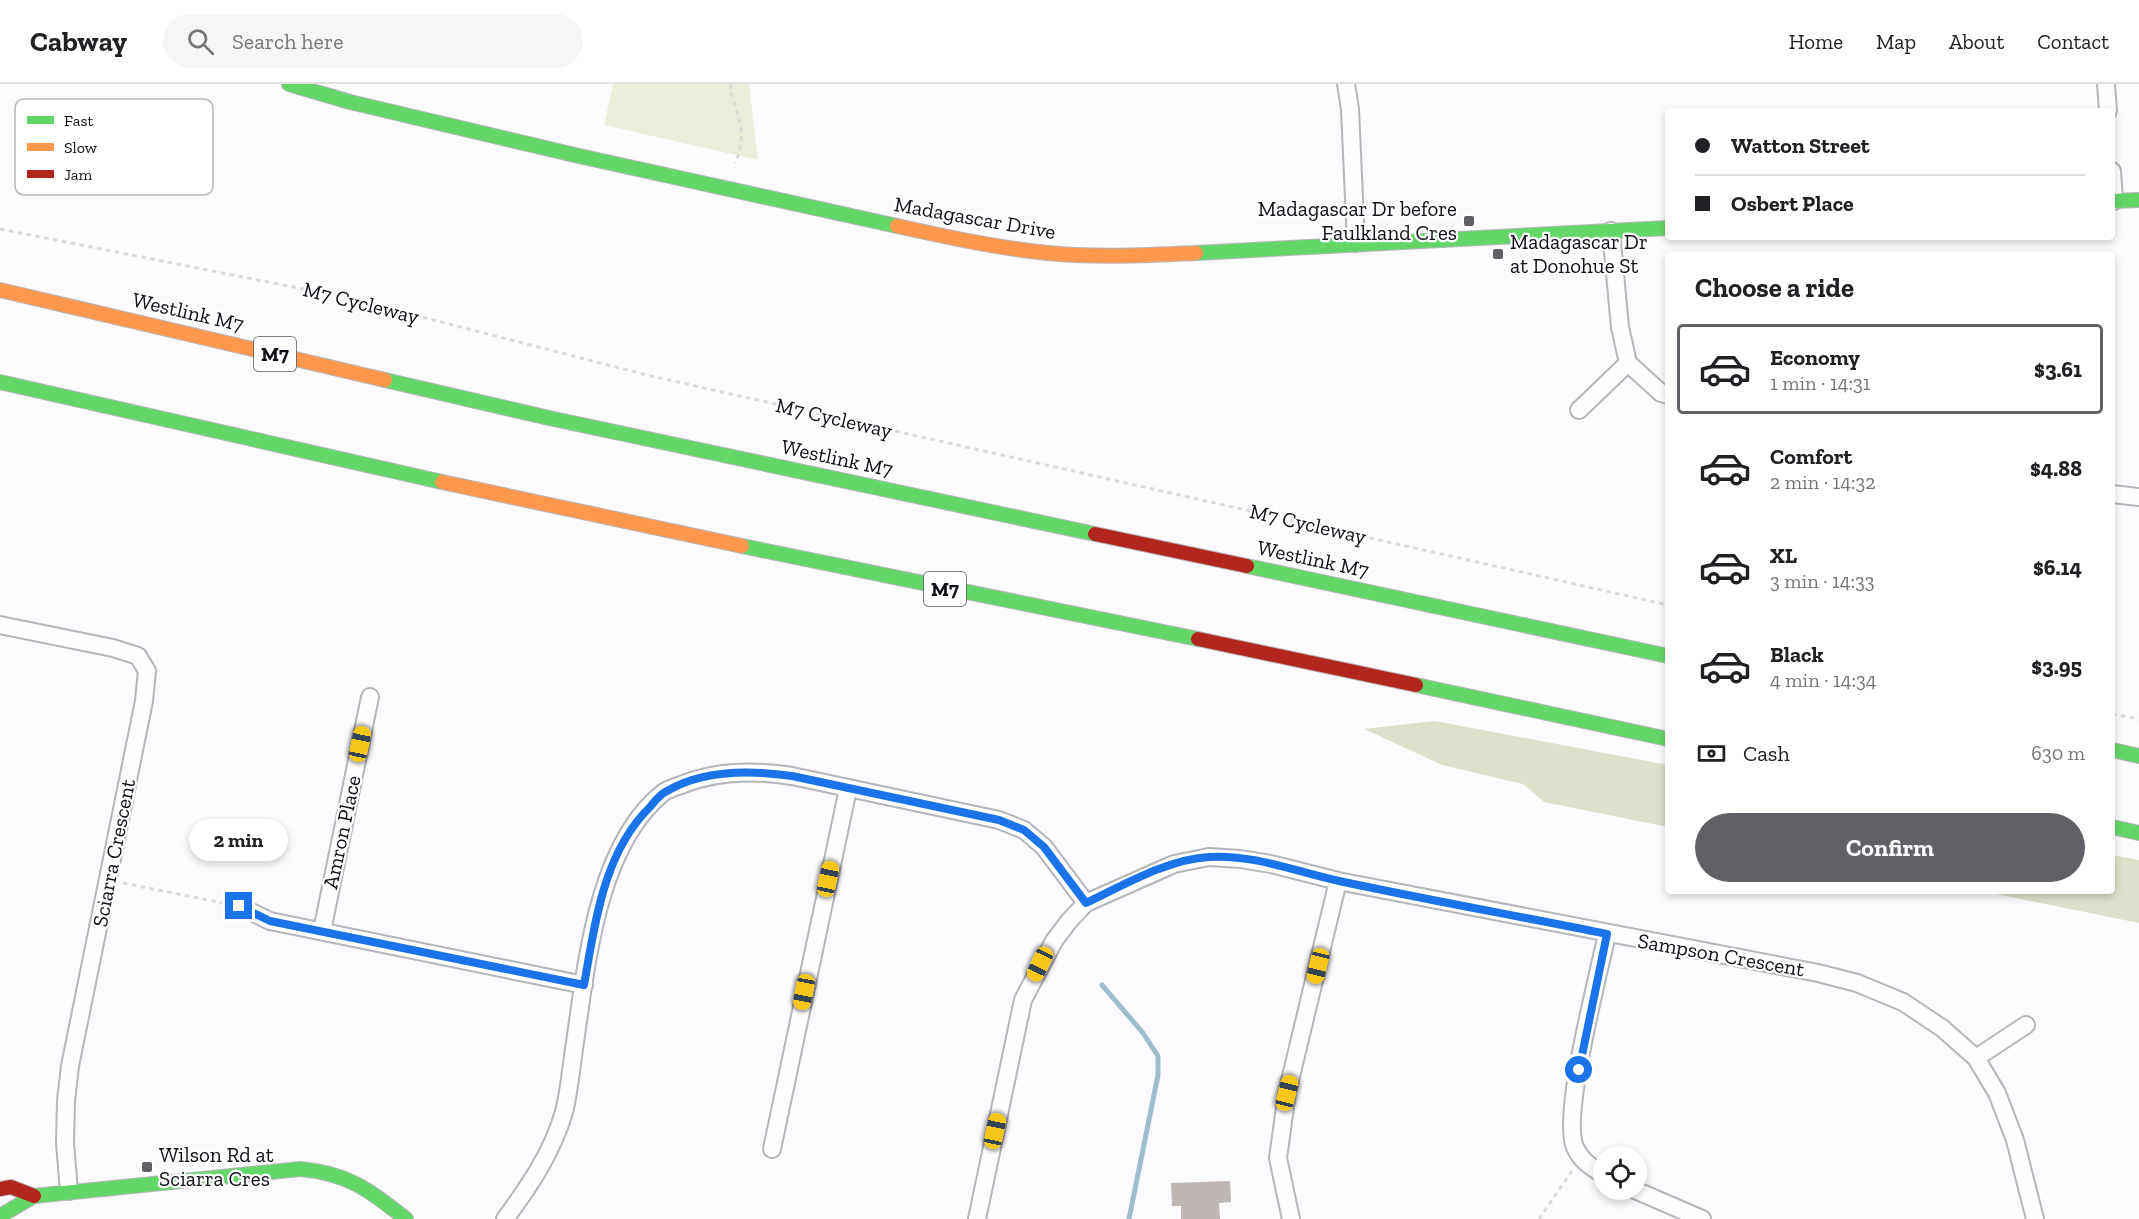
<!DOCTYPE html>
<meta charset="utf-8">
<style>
:root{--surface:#fff;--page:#f6f6f6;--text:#202124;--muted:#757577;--line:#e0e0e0;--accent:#626066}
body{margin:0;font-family:"Zilla Slab",serif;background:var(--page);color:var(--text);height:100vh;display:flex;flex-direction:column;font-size:22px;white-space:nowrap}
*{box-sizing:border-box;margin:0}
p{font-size:20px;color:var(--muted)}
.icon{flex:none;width:33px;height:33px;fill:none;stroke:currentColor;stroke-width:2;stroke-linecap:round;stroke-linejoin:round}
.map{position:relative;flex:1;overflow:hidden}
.sheet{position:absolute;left:1665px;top:168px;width:450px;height:642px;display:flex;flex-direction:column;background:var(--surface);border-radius:6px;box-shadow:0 3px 9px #0003}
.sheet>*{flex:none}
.top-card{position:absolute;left:1665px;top:24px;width:450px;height:132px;border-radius:6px;box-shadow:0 3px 9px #0003;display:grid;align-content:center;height:132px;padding:0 30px;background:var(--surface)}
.controls{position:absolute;left:1593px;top:1062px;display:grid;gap:12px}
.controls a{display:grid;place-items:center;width:54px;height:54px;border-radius:50%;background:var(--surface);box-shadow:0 3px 9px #0003;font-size:30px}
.end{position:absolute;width:27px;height:27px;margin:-14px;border:8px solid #1a73e8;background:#fff;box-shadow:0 0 0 3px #fff}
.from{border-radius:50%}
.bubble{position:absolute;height:42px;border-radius:21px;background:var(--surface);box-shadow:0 3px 9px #0003;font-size:20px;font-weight:800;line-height:42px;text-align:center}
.car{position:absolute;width:18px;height:36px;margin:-18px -9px;border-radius:8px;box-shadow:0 0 4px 2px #0007;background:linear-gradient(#f5c518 24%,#345 0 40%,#f5c518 0 76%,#345 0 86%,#f5c518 0)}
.top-card b{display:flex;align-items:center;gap:21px;height:57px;font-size:22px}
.top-card b+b{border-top:2px solid var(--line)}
.top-card i{width:15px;height:15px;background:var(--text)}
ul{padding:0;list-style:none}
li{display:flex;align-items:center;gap:18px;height:90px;margin:0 12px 9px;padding:0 18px;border:3px solid transparent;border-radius:6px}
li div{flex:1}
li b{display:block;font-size:22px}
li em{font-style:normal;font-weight:800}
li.current{border-color:var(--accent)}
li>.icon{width:54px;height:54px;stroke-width:1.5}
h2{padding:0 30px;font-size:27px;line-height:72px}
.pay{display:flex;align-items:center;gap:15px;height:66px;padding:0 30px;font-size:22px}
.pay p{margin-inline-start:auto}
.primary-button{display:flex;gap:12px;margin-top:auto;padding:12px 30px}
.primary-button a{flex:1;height:69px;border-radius:36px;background:var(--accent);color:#fff;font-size:24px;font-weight:800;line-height:69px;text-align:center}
header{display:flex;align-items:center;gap:36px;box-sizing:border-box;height:84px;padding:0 30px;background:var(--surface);border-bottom:2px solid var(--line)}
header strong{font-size:28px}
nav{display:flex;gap:33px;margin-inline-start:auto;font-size:21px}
.search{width:420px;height:54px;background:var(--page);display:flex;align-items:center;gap:15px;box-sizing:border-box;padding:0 21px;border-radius:33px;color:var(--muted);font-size:22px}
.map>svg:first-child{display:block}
.green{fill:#eceedb}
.forest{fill:#dde0ca}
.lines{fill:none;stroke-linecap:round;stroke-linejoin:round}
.stream{stroke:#9fbdcd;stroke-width:5}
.building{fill:#bfb7b4}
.street-casing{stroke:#b6b5ba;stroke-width:20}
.fast-casing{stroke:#b6b5ba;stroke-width:16}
.slow-casing{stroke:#b6b5ba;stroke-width:16}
.jam-casing{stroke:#b6b5ba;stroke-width:16}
.path{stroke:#dadada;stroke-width:3;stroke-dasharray:4.5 4.5;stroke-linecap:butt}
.street{stroke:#fefeff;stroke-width:16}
.fast{stroke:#63d668;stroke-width:14}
.slow{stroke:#ff974d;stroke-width:14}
.jam{stroke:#b3261e;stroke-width:14}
.route{stroke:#1a73e8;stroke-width:8}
.poi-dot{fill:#626066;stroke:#fff;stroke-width:2}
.labels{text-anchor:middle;stroke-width:4.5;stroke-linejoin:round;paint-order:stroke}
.shield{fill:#fff;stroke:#57565b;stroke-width:1.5}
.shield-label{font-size:20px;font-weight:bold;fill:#0f0d15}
.poi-label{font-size:21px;fill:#0f0d15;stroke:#fff;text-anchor:start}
.street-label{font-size:21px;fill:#0f0d15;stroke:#fff}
.key{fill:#fff;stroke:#b7b6b9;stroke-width:1.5}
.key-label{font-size:16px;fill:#0f0d15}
</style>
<header>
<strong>Cabway</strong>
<div class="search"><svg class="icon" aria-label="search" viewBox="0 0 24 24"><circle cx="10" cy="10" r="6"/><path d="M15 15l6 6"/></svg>Search here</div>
<nav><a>Home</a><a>Map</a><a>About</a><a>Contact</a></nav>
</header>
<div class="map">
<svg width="2139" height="1135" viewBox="0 0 2139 1135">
<rect width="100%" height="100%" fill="#fbfafd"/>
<!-- green -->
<path class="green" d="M613 0H749L758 76 604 41Z"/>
<!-- forest -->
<path class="forest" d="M1435 637 1668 681V743L1544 718 1523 700 1442 681 1364 645Z
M2112 771 2139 776V839L1981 807H2112Z"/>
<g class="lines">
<!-- stream -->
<path class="stream" d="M1102 901 1143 949 1158 972V991L1129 1135"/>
</g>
<!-- building -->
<path class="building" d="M1230 1097 1231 1118 1219 1119 1220 1135H1181V1122H1172L1171 1099Z"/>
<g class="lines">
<!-- street casing -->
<g class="street-casing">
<path id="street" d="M1346 0 1350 25 1356 159
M2106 0 2108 27
M2112 87 2114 117
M1611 147 1620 243 1628 279 1661 309 1668 311
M1579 326 1628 279
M2112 410 2139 413
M0 541 113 564 138 572 147 587 144 617 70 982 66 1017 65 1059 69 1107
M239 822 270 837 584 901
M322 847 370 613
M1976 974 2026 941
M772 1065 848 705
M1604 1091C1591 1083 1581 1077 1575 1063 1561 1032 1599 889 1607 850
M1635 1106 1702 1135
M505 1135C530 1101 552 1069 564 1028 569 1008 571 986 574 965 586 885 596 761 664 708 669 705 675 703 681 701 717 686 754 686 792 692L999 736 1024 746 1044 763 1086 819
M977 1135 1023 916 1054 857 1069 837 1086 819 1174 780 1209 773 1240 775 1271 780 1338 797 1818 889 1857 899 1903 918 1942 944 1976 974 1997 1009 2015 1056 2035 1135
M1291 1135 1278 1074 1287 1009 1338 797"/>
</g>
<!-- fast casing -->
<g class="fast-casing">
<path id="fast" d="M289 0 350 18 579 72 897 142
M2112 117 2139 116
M1196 169 1668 144
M385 296 549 334 1095 450
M0 298 442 398
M742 462 1198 555
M1247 482 1668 572
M1416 601 1668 655
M2112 666 2139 672
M2112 743 2139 749
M0 1132 34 1112 300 1085C348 1089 369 1106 406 1135"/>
</g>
<!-- slow casing -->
<g class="slow-casing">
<path id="slow" d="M897 142C947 153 997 164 1048 169 1097 174 1146 171 1196 169
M0 206 385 296
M442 398 742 462"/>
</g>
<!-- jam casing -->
<g class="jam-casing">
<path id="jam" d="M1095 450 1247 482
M1198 555 1416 601
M0 1105 11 1103 34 1112"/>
</g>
<!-- path -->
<path class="path" d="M731 0 730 6C738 31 748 53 735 79
M0 145 344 213 651 292 1668 521
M2112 630 2139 635
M123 799 223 819
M1539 1135 1572 1087"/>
<!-- street -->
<use href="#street" class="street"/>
<!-- fast -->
<use href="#fast" class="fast"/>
<!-- slow -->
<use href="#slow" class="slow"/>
<!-- jam -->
<use href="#jam" class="jam"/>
</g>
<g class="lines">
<!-- route -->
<path class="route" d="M239 822 270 837 584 901C595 840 603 769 650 723 655 717 660 710 667 707 704 685 751 686 792 692L999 736 1024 746 1044 763 1086 819C1122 802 1168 775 1209 773 1253 770 1297 788 1339 797 1428 816 1518 832 1607 850L1579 986"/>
</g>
<!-- markers -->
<g class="poi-dot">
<rect x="1463" y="131" width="12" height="12" rx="3"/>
<rect x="1492" y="164" width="12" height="12" rx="3"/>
<rect x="141" y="1077" width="12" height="12" rx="3"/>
</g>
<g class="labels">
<!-- shield labels -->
<g class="shield">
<rect x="254" y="253" width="42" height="34" rx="4.5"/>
<rect x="924" y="488" width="42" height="34" rx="4.5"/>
</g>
<g class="shield-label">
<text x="275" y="277">M7</text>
<text x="945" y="512">M7</text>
</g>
<!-- poi labels -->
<g class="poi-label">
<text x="1457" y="132" text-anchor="end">Madagascar Dr before<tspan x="1457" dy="24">Faulkland Cres</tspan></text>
<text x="1510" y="165">Madagascar Dr<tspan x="1510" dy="24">at Donohue St</tspan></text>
<text x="159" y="1078">Wilson Rd at<tspan x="159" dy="24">Sciarra Cres</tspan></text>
</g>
<!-- street labels -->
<g class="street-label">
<text transform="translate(975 134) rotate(10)" y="7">Madagascar Drive</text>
<text transform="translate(361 219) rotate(14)" y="7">M7 Cycleway</text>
<text transform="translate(188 228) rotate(13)" y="7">Westlink M7</text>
<text transform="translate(834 334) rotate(13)" y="7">M7 Cycleway</text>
<text transform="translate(837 374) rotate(12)" y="7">Westlink M7</text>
<text transform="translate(1308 440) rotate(13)" y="7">M7 Cycleway</text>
<text transform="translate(1313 475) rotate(12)" y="7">Westlink M7</text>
<text transform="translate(342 748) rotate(-78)" y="7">Amron Place</text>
<text transform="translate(114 769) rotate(-79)" y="7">Sciarra Crescent</text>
<text transform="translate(1721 871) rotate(10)" y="7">Sampson Crescent</text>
</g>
</g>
<!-- legend -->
<rect x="15" y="15" width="198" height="96" rx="9" class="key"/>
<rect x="27" y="32" width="27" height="8" fill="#63d668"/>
<rect x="27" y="59" width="27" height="8" fill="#ff974d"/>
<rect x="27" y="86" width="27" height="8" fill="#b3261e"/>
<g class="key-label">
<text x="64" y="42">Fast</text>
<text x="64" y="69">Slow</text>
<text x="64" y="96">Jam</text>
</g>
</svg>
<div class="controls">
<a><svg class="icon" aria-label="locate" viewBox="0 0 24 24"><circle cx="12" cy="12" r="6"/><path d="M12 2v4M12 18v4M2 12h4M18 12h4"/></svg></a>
</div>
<i class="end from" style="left:1579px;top:986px"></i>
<i class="end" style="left:239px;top:822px"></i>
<div class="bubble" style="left:189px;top:735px;width:99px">2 min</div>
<i class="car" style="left:360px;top:660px;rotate:12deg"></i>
<i class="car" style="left:828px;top:795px;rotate:12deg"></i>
<i class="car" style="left:1040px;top:880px;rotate:205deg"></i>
<i class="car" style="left:1318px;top:882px;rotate:194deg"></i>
<i class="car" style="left:804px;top:908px;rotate:191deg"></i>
<i class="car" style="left:1287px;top:1009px;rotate:14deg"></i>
<i class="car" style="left:995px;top:1047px;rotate:12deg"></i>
<div class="top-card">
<b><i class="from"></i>Watton Street</b>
<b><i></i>Osbert Place</b>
</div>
<section class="sheet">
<h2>Choose a ride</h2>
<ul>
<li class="current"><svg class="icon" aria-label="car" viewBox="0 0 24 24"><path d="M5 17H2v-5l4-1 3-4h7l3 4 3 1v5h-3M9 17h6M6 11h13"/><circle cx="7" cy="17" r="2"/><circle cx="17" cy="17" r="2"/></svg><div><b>Economy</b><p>1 min · 14:31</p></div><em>$3.61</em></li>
<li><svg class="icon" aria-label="car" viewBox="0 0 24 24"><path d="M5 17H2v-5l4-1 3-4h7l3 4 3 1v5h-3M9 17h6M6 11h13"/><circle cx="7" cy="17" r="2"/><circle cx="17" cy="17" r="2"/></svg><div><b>Comfort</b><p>2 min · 14:32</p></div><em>$4.88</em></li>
<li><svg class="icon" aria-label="car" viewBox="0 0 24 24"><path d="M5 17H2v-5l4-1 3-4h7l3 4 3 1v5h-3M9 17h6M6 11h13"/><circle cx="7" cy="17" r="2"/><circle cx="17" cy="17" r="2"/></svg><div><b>XL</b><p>3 min · 14:33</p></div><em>$6.14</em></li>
<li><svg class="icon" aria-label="car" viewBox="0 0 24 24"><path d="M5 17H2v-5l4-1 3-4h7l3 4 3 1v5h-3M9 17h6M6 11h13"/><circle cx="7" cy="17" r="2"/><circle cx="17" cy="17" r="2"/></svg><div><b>Black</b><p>4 min · 14:34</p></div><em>$3.95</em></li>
</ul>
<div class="pay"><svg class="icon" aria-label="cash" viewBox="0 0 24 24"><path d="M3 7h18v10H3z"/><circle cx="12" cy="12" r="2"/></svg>Cash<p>630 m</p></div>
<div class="primary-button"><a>Confirm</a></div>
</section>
</div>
